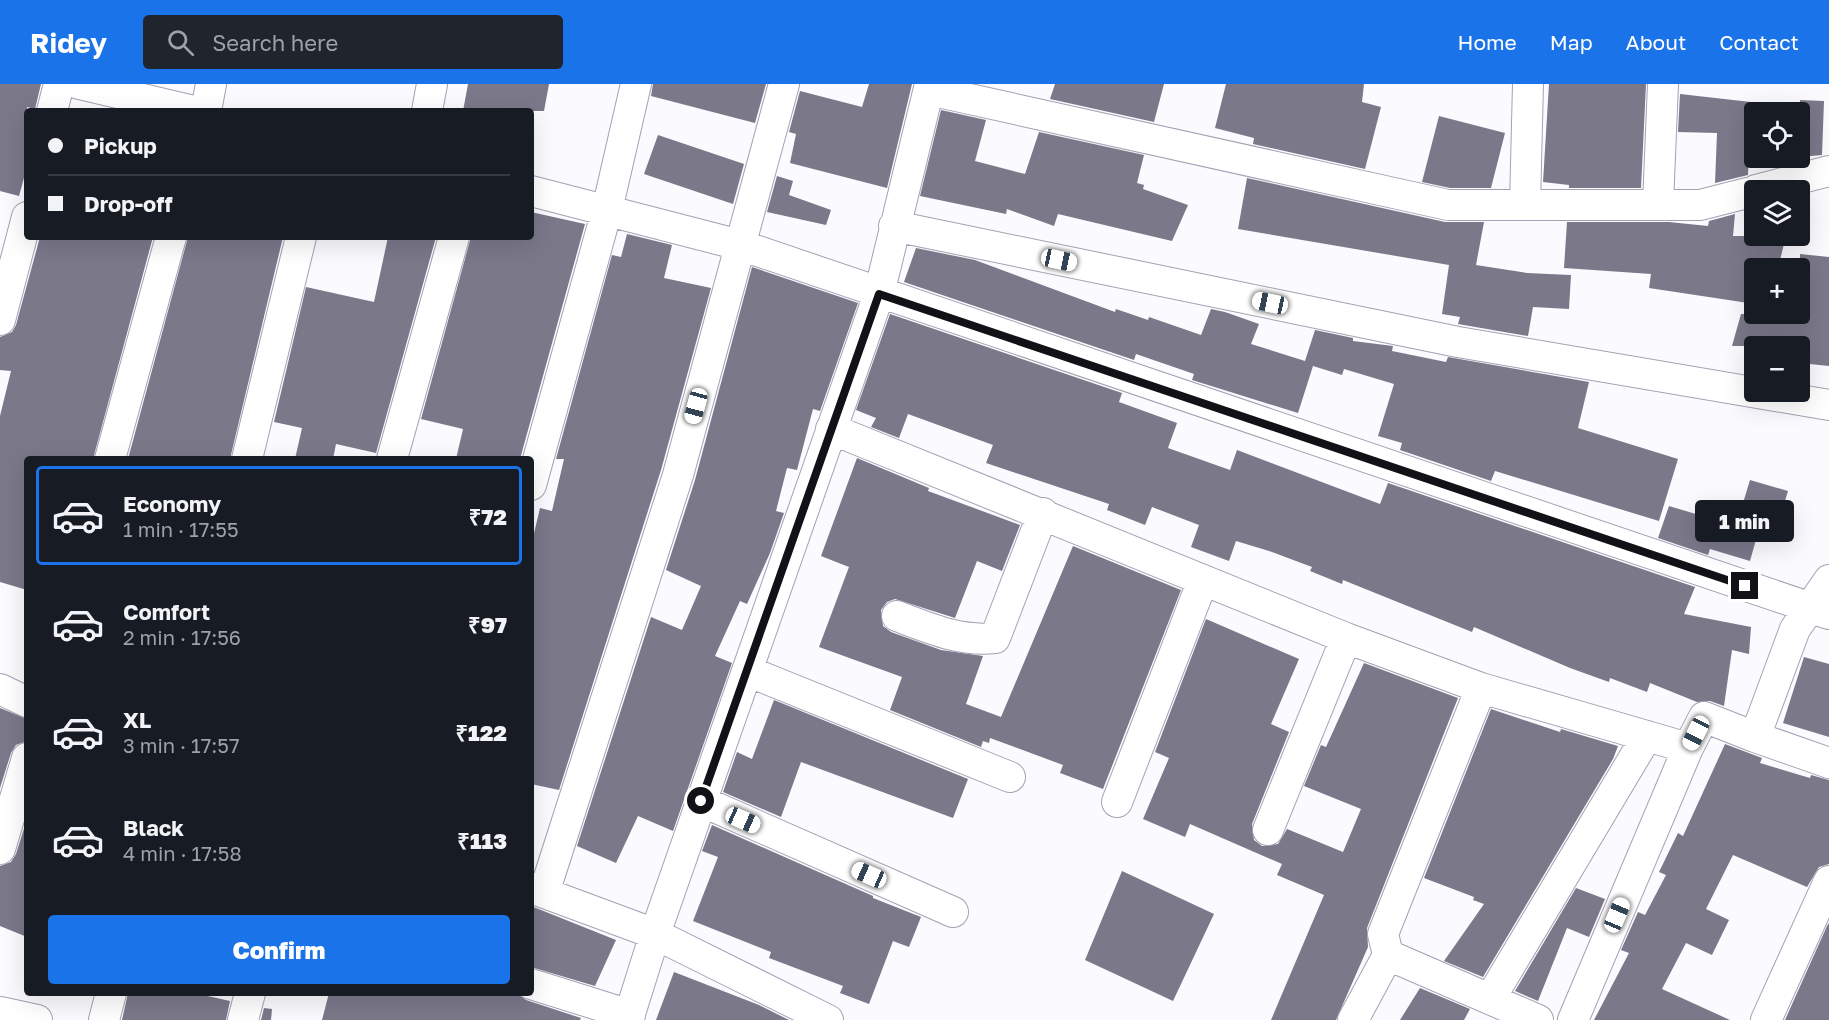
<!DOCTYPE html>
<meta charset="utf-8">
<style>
:root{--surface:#171b24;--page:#20242c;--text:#f1f3f6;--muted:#9ea1a6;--line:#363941;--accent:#1a73e8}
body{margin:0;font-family:"Golos Text",sans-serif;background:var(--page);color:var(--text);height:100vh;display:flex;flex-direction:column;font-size:22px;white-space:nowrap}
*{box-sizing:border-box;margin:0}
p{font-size:20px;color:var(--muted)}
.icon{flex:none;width:33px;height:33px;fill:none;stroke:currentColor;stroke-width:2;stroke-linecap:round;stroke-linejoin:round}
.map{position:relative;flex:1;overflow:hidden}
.side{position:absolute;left:24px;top:372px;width:510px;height:540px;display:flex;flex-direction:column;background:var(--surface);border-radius:6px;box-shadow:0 6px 24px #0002}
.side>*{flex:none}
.top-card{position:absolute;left:24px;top:24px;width:510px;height:132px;border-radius:6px;box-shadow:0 6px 24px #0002;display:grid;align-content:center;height:132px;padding:0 24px;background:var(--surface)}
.buttons{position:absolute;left:1744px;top:18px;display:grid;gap:12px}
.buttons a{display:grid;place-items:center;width:66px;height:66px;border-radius:6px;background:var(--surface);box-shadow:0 6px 24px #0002;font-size:30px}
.end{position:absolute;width:27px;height:27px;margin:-14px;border:8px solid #121118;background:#fff;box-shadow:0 0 0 3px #fff}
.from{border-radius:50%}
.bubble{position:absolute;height:42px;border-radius:6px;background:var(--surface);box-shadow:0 6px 24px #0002;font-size:20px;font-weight:800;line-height:42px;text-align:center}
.car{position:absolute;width:18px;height:36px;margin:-18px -9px;border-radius:8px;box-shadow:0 0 4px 2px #0007;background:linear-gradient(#fff 24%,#345 0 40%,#fff 0 76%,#345 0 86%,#fff 0)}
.top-card b{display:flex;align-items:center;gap:21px;height:57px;font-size:22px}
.top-card b+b{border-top:2px solid var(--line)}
.top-card i{width:15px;height:15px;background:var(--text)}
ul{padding:10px 0 0;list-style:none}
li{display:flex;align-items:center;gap:18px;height:99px;margin:0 12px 9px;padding:0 12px;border:3px solid transparent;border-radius:6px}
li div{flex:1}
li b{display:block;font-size:22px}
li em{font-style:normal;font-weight:800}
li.current{border-color:var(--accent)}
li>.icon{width:54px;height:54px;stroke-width:1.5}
.primary-button{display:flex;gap:12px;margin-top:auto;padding:12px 24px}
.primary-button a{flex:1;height:69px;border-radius:6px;background:var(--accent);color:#fff;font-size:24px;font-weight:800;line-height:69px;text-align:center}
header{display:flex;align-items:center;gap:36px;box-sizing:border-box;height:84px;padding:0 30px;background:var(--accent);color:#fff}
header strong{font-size:28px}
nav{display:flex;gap:33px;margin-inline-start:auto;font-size:21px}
.search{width:420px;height:54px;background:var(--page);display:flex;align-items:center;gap:15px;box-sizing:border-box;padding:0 21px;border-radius:6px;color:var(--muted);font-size:22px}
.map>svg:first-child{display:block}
.building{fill:#7b788a}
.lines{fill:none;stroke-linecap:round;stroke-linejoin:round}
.minor-casing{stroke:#a4a1b4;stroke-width:32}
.minor{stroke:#fff;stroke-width:30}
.route{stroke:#121118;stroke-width:8}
</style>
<header>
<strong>Ridey</strong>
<div class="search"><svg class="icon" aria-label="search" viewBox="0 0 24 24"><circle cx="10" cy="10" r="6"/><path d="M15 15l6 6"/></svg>Search here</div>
<nav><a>Home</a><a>Map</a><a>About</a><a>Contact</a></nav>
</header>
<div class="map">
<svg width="1829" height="936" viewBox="0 0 1829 936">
<rect width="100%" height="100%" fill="#fbfafe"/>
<!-- building -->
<path class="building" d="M0 0H41L35 25 27 23V83L19 112 0 107Z
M468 0H549L544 27H463Z
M653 0H766L755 39 651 12Z
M869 0H912L887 104 790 79 796 50 789 48 800 7 862 23Z
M1055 0H1164L1154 38 1050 15Z
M1226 0H1364L1362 18 1381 23 1365 85 1253 60 1254 54 1215 44Z
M1549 0H1646L1641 104H1569V101L1543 98Z
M1680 10 1751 18 1748 91 1715 99 1717 49 1678 48Z
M1800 16 1824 17 1822 71 1800 73Z
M941 26 986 36 975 77 1025 90 1039 48 1144 71 1137 99 1144 101 1143 105 1188 121 1172 157 1058 130 1054 142 1007 125 1006 130 920 112Z
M1439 32 1505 49 1491 104H1450L1422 98Z
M658 51 744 80 733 120 644 90Z
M777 92 793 97 789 111 831 126 826 141 767 128Z
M1247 94 1445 138H1484L1476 181 1527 189 1571 191 1569 225 1533 223 1528 252 1458 240 1460 233 1442 230 1449 181 1238 145Z
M531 128 585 140 520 375H456L463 345 421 335 471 153H531Z
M1735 130 1733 152H1786L1778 184H1755V220L1649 204 1651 190 1564 184 1567 138H1669L1708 142 1709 137Z
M627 150 672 161 664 194 711 204 661 386 559 706 531 700V462L540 424 552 427 564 375H556L612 171 621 173Z
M40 153H153L93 375H27V506L0 498V332L11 287 0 286V253L12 248 16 241Z
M188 153H283L230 375H128Z
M388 153H436L376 369 336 360 333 375H295L302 344 274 338 306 203 374 218Z
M916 164 975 176 1115 228 1116 225 1148 236 1149 233 1201 251 1211 225 1225 228 1259 240 1251 260 1305 277 1315 246 1353 254V257L1393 262 1392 267 1446 278 1448 273 1589 298 1578 344 1678 375 1659 437 1495 387 1491 397 1400 366 1402 359 1378 352 1394 300 1344 285 1342 291 1313 282 1298 329 1192 296 1194 290 1136 270 1134 276 904 198Z
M1800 170 1829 173V282L1800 279V262H1732L1741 230H1800Z
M752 183 858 219 820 327 813 325 797 386 787 384 776 427 784 429 770 469 747 520 740 517 715 572 732 579 673 747 638 732 616 779 577 762 651 533 682 546 701 502 666 486 695 396Z
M890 230 1122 309 1119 318 1177 339 1168 364 1230 386 1237 366 1380 420 1388 399 1695 503 1684 530 1751 543 1749 570 1732 566 1724 622 1710 617 1697 618 1650 599 1647 608 1610 594 1609 598 1570 584 1474 543 1472 548 1343 496 1342 500 1310 487 1312 483 1269 467 1236 457 1229 477 1191 463 1199 441 1152 423 1145 441 1107 426 1109 420 986 379 993 361 908 330 899 354 871 343 876 334 856 326Z
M857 374 929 404 928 407 1020 441 1002 487 977 477 955 534 895 515 887 518 881 526 883 542 891 548 941 566 983 572 966 620 1001 633 1073 462 1181 506 1103 705 1060 689 1063 681 990 654 989 659 983 657 981 663 890 626 902 593 819 563 849 483 821 472Z
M1750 396 1788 407 1775 450 1759 445 1750 477 1710 465 1708 471 1658 454 1669 422 1736 442Z
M1206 535 1299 575 1271 640 1289 648 1252 740 1254 756 1262 762 1278 760 1287 745 1343 768 1361 725 1304 702 1321 661 1326 663 1364 579 1458 614 1367 844 1368 863 1336 936H1271L1324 811 1277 791 1282 780 1190 740 1185 753 1143 735 1169 674 1155 668Z
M1804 573 1829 580V653L1783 639Z
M774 616 968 695 953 734 801 678 781 733 723 708 737 668 752 675Z
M0 624 27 635V657L16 661 11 669 0 704Z
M1491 625 1560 648 1561 645 1618 662 1613 675 1483 893 1444 877 1484 820 1473 816 1474 813 1424 794Z
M1725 660 1762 674 1760 679 1810 694 1811 691 1829 696V780L1819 783 1807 803 1733 771 1706 825 1729 836 1712 871 1686 859 1662 905 1730 936H1594L1629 869 1621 866 1638 828 1645 831 1666 791 1659 788 1678 749 1683 752Z
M27 735V853L0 842V782L11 778 16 770Z
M712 741 873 812V814L921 833 909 863 893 857 869 920 840 909 843 902 769 874 771 868 693 837 718 773 702 767Z
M1122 787 1214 830 1173 917 1085 876Z
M1576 804 1605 815 1589 853 1567 844 1538 917 1515 907Z
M531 822 616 856 595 902 531 883Z
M1829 839V936H1785L1827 842Z
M674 888 759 921 789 936H656Z
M1420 904 1470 925 1464 936H1400Z
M128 909H194L230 917 226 936H122Z
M329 909H517L526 916 581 934 580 936H322Z
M264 924 272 925 271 936H261Z"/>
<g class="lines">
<!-- minor casing -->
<g class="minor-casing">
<path id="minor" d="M79 0 194 27
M929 6 1448 121H1700L1755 107
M52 27 59 0
M206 27 211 0
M427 27 432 0
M1756 106 1829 87
M531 107 740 161 1829 530
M1658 120 1663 0
M1525 121 1528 0
M894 142 1458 258 1829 321
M0 236 27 133
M831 345 1346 554 1481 604 1688 664
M110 375 171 153
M247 375 301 153
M392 375 454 153
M531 401 607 126 636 0
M897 532C929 544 960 558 995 554L1043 429
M747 587 1010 693
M0 605 27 618
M1755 653 1829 679
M701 717 953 828
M1117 718 1203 496
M1268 746 1346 554
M0 765 27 674
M531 804 655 850 828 936
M544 809 678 391 784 0
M1388 871 1538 936
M531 900 630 931
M1490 915 1647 652
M0 928 37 936
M104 936 111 909
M243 936 250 909
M628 936 655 850 879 210 930 0
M1353 936 1388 871 1383 850 1481 604
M1573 936 1688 664 1704 633 1755 653 1795 545 1829 496
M1766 936 1829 797"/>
</g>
<!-- minor -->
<use href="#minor" class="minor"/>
</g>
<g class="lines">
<!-- route -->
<path class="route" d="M701 717 879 210 1745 502"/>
</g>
</svg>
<div class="buttons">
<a><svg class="icon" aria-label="locate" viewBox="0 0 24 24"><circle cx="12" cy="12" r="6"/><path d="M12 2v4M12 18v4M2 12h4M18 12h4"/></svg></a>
<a><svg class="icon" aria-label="layers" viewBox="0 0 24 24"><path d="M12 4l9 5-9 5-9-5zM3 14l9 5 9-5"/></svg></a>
<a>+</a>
<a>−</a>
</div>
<i class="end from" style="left:701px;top:717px"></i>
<i class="end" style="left:1745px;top:502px"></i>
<div class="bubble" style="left:1695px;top:416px;width:99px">1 min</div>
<i class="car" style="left:1059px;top:176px;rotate:102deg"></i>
<i class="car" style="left:1270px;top:219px;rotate:282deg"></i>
<i class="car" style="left:696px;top:322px;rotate:195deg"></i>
<i class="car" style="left:1696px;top:649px;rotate:207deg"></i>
<i class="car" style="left:743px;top:736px;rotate:114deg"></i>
<i class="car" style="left:869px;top:791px;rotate:294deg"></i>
<i class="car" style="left:1617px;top:831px;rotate:23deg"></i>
<div class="top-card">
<b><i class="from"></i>Pickup</b>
<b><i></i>Drop-off</b>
</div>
<section class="side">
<ul>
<li class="current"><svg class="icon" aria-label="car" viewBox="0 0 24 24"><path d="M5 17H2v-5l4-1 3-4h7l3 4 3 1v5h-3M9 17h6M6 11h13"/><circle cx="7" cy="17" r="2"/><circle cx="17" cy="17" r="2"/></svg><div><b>Economy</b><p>1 min · 17:55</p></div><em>₹72</em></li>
<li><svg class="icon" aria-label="car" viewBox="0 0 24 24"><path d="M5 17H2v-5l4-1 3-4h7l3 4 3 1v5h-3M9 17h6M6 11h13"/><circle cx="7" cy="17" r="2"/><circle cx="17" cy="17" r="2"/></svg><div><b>Comfort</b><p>2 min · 17:56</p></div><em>₹97</em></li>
<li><svg class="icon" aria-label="car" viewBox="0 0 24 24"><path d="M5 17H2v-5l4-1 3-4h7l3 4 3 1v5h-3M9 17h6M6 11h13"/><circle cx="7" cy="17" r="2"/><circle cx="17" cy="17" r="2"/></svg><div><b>XL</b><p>3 min · 17:57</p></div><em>₹122</em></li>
<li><svg class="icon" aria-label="car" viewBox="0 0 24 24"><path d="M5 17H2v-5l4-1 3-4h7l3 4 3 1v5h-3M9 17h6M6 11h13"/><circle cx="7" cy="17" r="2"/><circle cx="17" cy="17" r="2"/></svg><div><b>Black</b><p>4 min · 17:58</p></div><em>₹113</em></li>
</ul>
<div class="primary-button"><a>Confirm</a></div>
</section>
</div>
